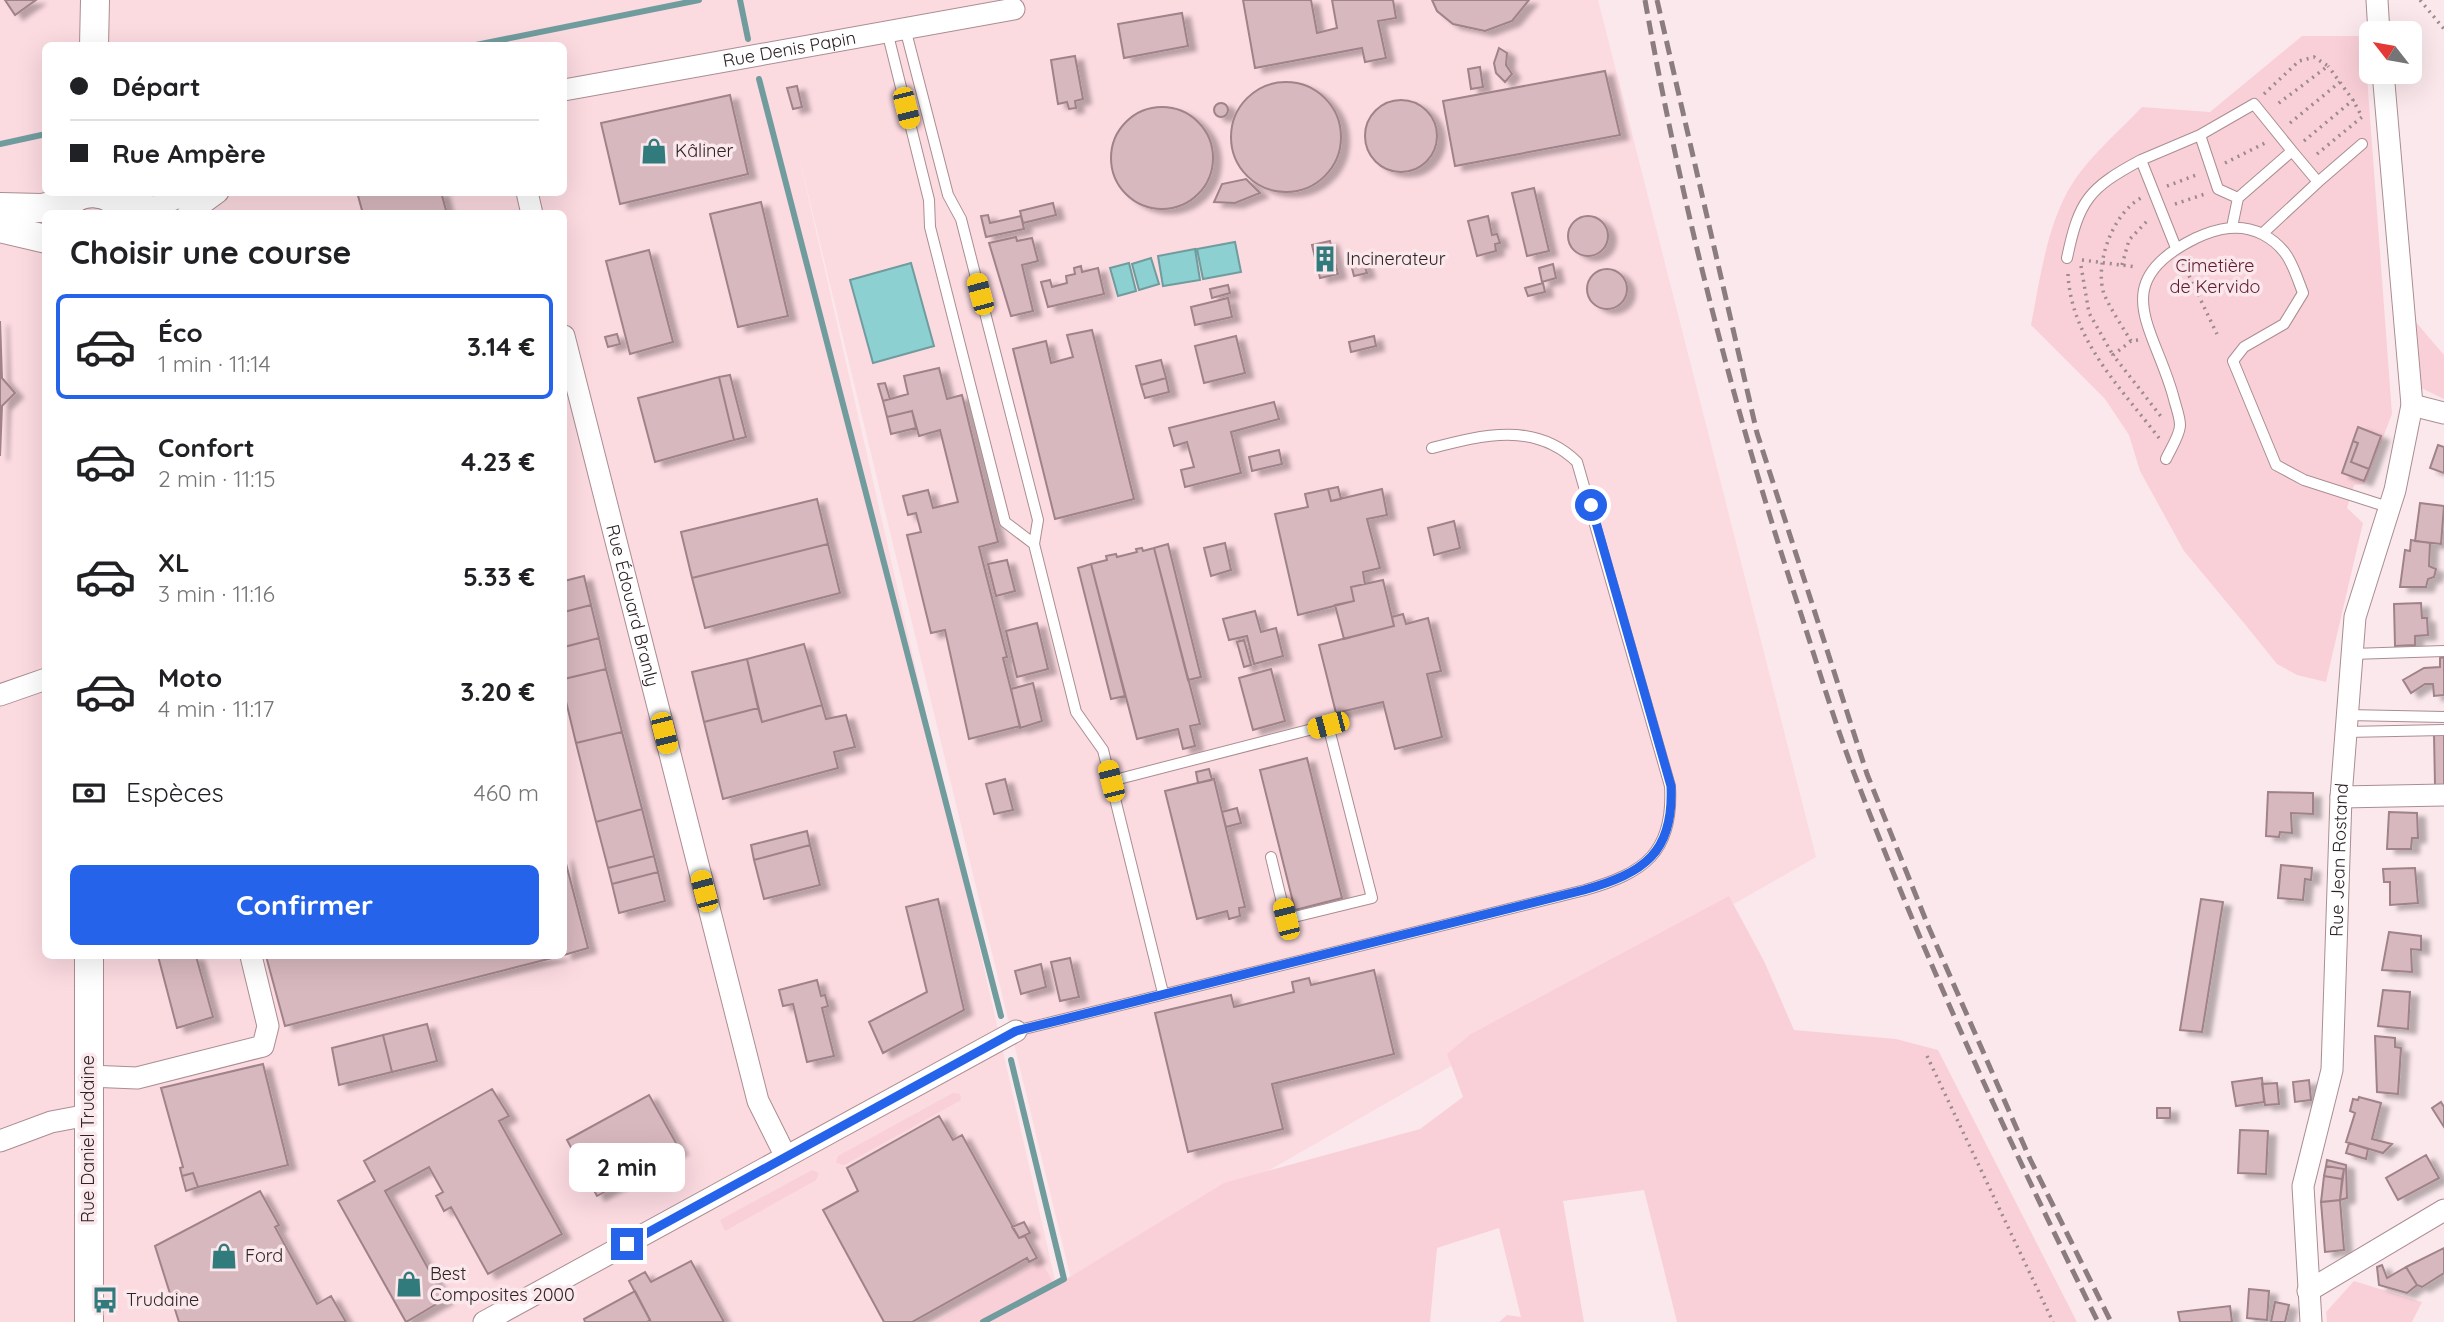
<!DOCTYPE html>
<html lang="fr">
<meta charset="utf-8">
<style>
:root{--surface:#fff;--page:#f6f6f6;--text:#202124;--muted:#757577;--line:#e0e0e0;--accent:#2563eb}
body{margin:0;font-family:Quicksand,sans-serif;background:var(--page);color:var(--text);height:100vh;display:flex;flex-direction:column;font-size:26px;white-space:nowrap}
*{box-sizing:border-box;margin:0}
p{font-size:23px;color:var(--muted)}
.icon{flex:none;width:38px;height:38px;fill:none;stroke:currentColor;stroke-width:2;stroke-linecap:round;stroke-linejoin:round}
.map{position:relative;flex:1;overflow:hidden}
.side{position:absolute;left:42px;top:210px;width:525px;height:749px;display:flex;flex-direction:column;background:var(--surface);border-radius:10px;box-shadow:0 7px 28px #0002}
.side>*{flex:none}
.guide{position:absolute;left:42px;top:42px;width:525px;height:154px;border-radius:10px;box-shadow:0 7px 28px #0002;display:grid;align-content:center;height:154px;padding:0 28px;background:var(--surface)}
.needle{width:46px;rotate:301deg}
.buttons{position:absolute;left:2359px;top:21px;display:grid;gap:14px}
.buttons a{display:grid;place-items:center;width:63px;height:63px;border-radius:10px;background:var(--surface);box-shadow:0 7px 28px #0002;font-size:35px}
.end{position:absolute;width:32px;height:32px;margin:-16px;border:9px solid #2563eb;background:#fff;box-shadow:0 0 0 4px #fff}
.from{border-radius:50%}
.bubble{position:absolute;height:49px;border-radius:10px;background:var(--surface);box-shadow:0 7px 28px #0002;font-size:23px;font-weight:800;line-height:49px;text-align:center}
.car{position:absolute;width:21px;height:42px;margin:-21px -10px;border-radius:9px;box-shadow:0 0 5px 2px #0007;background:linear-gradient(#f5c518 24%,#345 0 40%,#f5c518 0 76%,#345 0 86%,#f5c518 0)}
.guide b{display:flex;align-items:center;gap:24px;height:66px;font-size:26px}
.guide b+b{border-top:2px solid var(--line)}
.guide i{width:18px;height:18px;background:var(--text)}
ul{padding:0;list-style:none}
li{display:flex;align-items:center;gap:21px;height:105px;margin:0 14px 10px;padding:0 14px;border:4px solid transparent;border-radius:10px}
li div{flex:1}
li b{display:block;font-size:26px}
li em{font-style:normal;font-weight:800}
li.current{border-color:var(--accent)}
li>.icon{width:63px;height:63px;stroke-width:1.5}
h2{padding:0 28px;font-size:32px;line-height:84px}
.pay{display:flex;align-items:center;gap:18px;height:77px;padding:0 28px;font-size:26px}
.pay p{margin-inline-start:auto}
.button{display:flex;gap:14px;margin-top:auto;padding:14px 28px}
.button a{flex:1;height:80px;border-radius:10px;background:var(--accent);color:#fff;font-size:28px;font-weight:800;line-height:80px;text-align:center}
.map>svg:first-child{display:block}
.built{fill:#fbdae0;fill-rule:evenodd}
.green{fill:#fad0d8}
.water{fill:#8cd0d2;stroke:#709c9e;stroke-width:2}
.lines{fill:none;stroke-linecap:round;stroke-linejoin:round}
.stream{stroke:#709c9e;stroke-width:6}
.building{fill:#d7b8be;stroke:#9f8388;stroke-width:2;filter:url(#shadow)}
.lane-casing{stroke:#aa8d92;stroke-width:12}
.street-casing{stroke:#aa8d92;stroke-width:23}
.secondary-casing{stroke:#aa8d92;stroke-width:30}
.path{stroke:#9a8b8e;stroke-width:3.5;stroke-dasharray:2 5;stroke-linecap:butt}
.lane{stroke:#fff;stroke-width:10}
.street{stroke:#fff;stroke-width:21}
.secondary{stroke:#fff;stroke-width:28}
.rail{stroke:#8b7c7f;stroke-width:5;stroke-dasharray:14 7;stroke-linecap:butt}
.route{stroke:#2563eb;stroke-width:9}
.labels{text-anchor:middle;stroke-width:7;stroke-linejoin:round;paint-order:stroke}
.street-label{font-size:18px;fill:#2d2224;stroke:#fbe8ec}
.poi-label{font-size:18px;fill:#2d2224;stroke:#fbe8ec;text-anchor:start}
.park-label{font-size:18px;fill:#5e1b30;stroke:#fbe8ec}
</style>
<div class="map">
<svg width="2444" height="1322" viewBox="0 0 2444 1322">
<defs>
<filter id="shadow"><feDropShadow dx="8" dy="4.5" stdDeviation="2" flood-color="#0004"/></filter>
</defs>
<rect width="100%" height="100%" fill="#fbe8ec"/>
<!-- built -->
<path class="built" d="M0 0H1598L1816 857 1072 1283 798 152 1058 1293 1009 1322H0ZM46 46H564V192H46ZM46 214H564V956H46Z"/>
<!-- green -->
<path class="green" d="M2302 36H2364L2392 414 2365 484 2354 485 2347 508 2363 523 2326 682 2297 675 2277 664 2248 628 2184 551 2140 471 2129 435 2105 399 2031 325C2041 274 2048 213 2081 171 2099 148 2122 128 2142 107L2210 112Z
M2415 321 2444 355V399L2421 388 2414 351Z
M1729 896 1764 961 1794 1030 1896 1039 1938 1050 2077 1322H1677L1644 1190 1563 1201 1584 1322H1499L1507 1315 1521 1317 1499 1228 1437 1248 1430 1322H936L1041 1260 1055 1286 1224 1183 1420 1129 1463 1097 1447 1054 1471 1034Z
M953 1093 960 1094 961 1100 844 1165 836 1163 838 1156Z
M812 1170 819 1173 816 1180 725 1231 720 1220Z
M2354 1281 2422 1302 2412 1322H2327L2326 1312Z"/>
<!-- water -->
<path class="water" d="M1235 242 1241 272 1203 279 1197 249Z
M1195 249 1200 280 1163 286 1158 256Z
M1151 258 1159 284 1139 290 1132 264Z
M911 263 934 346 873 363 850 280Z
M1129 263 1136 291 1118 296 1110 268Z"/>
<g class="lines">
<!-- stream -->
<path class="stream" d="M740 0 748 39
M471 46 699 0
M759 79 1001 1016
M0 144 46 134
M983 1322 1064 1279 1011 1060"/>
</g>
<!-- building -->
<path class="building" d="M5 0H36L15 15Z
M1243 0H1311L1317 33 1337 28 1332 0H1393L1396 18 1378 21 1386 58 1365 62 1362 48 1255 68Z
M1432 0H1529L1512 21 1485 31 1453 24 1437 11Z
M1182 13 1188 46 1124 58 1118 24Z
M1499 48 1507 53 1506 65 1512 74 1505 82 1496 73 1494 63Z
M1075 56 1083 99 1075 101 1076 108 1069 109 1067 102 1058 104 1051 60Z
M1480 67 1483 87 1471 89 1468 69Z
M1605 71 1620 135 1455 166 1443 101Z
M1231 137a55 55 0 1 1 110 0a55 55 0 1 1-110 0Z
M797 86 802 107 793 109 787 88Z
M730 95 748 174 620 204 601 123Z
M1365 136a36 36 0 1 1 72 0a36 36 0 1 1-72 0Z
M1214 110a7 7 0 1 1 14 0a7 7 0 1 1-14 0Z
M1111 158a51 51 0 1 1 102 0a51 51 0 1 1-102 0Z
M1246 179 1260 193 1235 203 1214 202 1222 184Z
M1534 188 1549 251 1527 256 1512 193Z
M357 192H441L447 214H363Z
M761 202 788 316 738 327 710 214Z
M1053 203 1056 215 1023 223 1020 211Z
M988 215 990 223 1021 216 1024 229 986 237 981 216Z
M1488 216 1492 235 1497 234 1500 243 1495 244 1496 251 1477 256 1468 221Z
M1568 236a20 20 0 1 1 40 0a20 20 0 1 1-40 0Z
M1016 237 1017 241 1032 238 1038 261 1022 265 1033 311 1011 316 989 243Z
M1330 241 1338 274 1320 278 1312 245Z
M649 250 673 342 630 354 606 261Z
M1363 261 1367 273 1354 276 1351 264Z
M1553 264 1556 278 1542 282 1539 268Z
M1081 266 1082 272 1098 268 1104 294 1048 307 1041 282 1050 280 1052 287 1067 283 1066 276 1075 274 1074 268Z
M1587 289a20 20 0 1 1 40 0a20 20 0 1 1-40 0Z
M1543 283 1545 292 1528 296 1525 288Z
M1228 285 1230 293 1212 298 1210 289Z
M1228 298 1232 317 1195 325 1191 307Z
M0 321 2 378 15 393 2 406 0 456Z
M1092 330 1134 499 1055 519 1013 349 1046 341 1051 363 1073 357 1067 335Z
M617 334 620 344 608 347 605 337Z
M1236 336 1245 373 1204 383 1195 346Z
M1374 336 1376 346 1351 352 1349 342Z
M1161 360 1166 378 1141 385 1136 366Z
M939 368 947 399 962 395 998 542 979 547 1007 657 1003 658 1020 726 969 739 945 630 931 633 907 535 921 532 916 513 908 515 903 496 928 490 933 508 958 502 940 430 919 436 912 411 887 417 883 401 908 394 904 376Z
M730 375 746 437 734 440 719 377Z
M719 377 734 440 655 462 638 398Z
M1166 378 1169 392 1145 398 1141 385Z
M885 383 890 399 883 401 878 384Z
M1274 402 1279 419 1231 432 1241 473 1185 487 1181 470 1194 467 1187 442 1174 446 1169 428Z
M912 411 916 428 891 434 887 417Z
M2358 427 2381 436 2369 469 2351 462 2358 443 2353 441Z
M2353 441 2358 443 2351 462 2369 469 2364 481 2342 473Z
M2438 445 2444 447V473L2430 468Z
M1279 450 1282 464 1252 471 1249 457Z
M1338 487 1341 499 1331 501 1328 489Z
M1328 489 1331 501 1382 489 1387 515 1367 519 1380 568 1363 572 1365 584 1351 587 1354 601 1298 615 1275 514 1308 507 1305 494Z
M817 499 828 544 692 578 681 532Z
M2420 503 2444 506 2441 544 2415 541Z
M1454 521 1460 548 1434 555 1428 528Z
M2411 540 2430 543 2429 566 2436 569 2434 577 2428 579 2426 587H2400L2405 550 2410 551Z
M1225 543 1231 570 1211 576 1204 548Z
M828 544 840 593 705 628 692 578Z
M1168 544 1201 677 1188 680 1154 548Z
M1142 548 1143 551 1154 548 1200 724 1190 726 1195 746 1183 749 1178 729 1137 739 1091 564 1107 560 1106 556 1116 554 1117 557 1137 552 1136 549Z
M1007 560 1015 591 996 596 988 564Z
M1091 564 1125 696 1111 699 1078 568Z
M584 576 591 605 564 612V581Z
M1383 580 1394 626 1344 639 1335 605 1354 601 1351 587Z
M2421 603 2422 618H2427L2428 635 2415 636V645L2395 646 2394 604Z
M591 605 599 638 564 647V612Z
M1255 611 1261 632 1276 628 1283 656 1254 664 1247 636 1229 640 1223 619Z
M1403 614 1406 624 1428 618 1441 671 1427 674 1442 737 1395 749 1383 702 1336 713 1319 645 1394 626 1392 617Z
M1037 623 1048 669 1017 677 1006 631Z
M599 638 606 669 564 679V647Z
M1244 640 1251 665 1244 667 1237 642Z
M804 644 822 705 762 722 747 659Z
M2444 657V695L2434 696 2433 684H2425L2411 693 2403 680 2424 668 2440 667V658Z
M747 659 758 708 704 722 692 672Z
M606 669 622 732 576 743 564 693V679Z
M1271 669 1285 721 1253 730 1239 678Z
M1033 683 1042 721 1020 728 1011 689Z
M822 705 826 719 846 715 855 747 834 752 838 768 723 799 704 722 758 708 762 722Z
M622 732 642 809 596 822 576 743Z
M2434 734H2444V785H2435Z
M1307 758 1342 898 1295 910 1260 770Z
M1209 769 1212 780 1198 783 1196 772Z
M1005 779 1013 810 994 814 986 784Z
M1214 779 1245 907 1239 908 1240 916 1229 919 1227 911 1197 919 1165 791Z
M2268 792 2313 793V814L2291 813 2292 833 2280 832 2279 837 2266 836Z
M1237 808 1241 823 1226 827 1222 812Z
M642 809 654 856 608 868 596 822Z
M2389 812 2417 813 2418 838H2412L2411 849H2387Z
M807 831 810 845 754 860 751 845Z
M810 845 820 885 764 899 754 860Z
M564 856 588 948 564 955Z
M654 856 658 872 612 884 608 868Z
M2281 865 2312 868 2311 880 2305 879 2303 900 2278 898Z
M2415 868 2418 903 2390 905V882H2384L2383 869Z
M658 872 665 901 619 913 612 884Z
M938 899 964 1010 883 1053 869 1022 927 992 906 907Z
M2201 899 2223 902 2202 1032 2180 1030Z
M2389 932 2421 936V950L2411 949 2412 972 2382 970Z
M158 956H196L213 1017 177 1028Z
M266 956H560L285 1026Z
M1070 958 1079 997 1060 1001 1051 962Z
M1041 964 1046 987 1021 994 1015 971Z
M1374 970 1394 1054 1272 1084 1283 1129 1188 1152 1155 1013 1231 995 1234 1007 1294 992 1292 982 1309 978 1311 985Z
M817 980 821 996 825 995 828 1006 822 1008 834 1056 807 1062 793 1004 783 1006 779 990Z
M2383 990 2410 992 2408 1029 2378 1026Z
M427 1024 437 1061 392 1072 383 1035Z
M383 1035 392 1072 339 1085 332 1048Z
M2375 1036 2395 1038V1047L2401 1048 2398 1094 2377 1092Z
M263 1064 288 1165 198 1187 193 1173 182 1176 180 1168 183 1167 161 1088Z
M2262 1078 2264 1102 2236 1106 2232 1082Z
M2309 1080 2311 1100 2295 1102 2293 1082Z
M2277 1083 2279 1104 2265 1105 2262 1084Z
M492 1089 509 1116 499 1121 562 1234 488 1274 451 1207 444 1211 436 1196 443 1192 429 1167 385 1191 445 1299 406 1322 338 1201 375 1181 364 1161Z
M649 1095 680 1150 597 1196 567 1140Z
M2359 1097 2381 1103 2372 1139 2392 1144 2383 1153 2346 1142 2355 1113 2350 1111 2353 1099 2358 1100Z
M2441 1102 2444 1107V1127L2432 1108Z
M2157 1108H2170V1118H2157Z
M939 1116 953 1140 962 1135 1019 1238 1025 1236 1037 1258 1029 1262 1027 1258 912 1322H884L823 1210 858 1191 847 1168Z
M2240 1130 2268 1131 2266 1174 2238 1173Z
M2349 1143 2368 1149 2366 1159 2346 1153Z
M2426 1155 2439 1178 2398 1200 2386 1178Z
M2327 1160 2346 1165 2347 1198 2340 1200 2344 1169 2326 1166Z
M2326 1166 2344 1169 2342 1179 2324 1176Z
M193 1173 198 1187 186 1191 182 1176Z
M2324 1176 2342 1179 2340 1200 2321 1202Z
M260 1191 279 1225 275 1227 317 1304 331 1296 346 1322H179L155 1246Z
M2340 1200 2344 1250 2325 1252 2321 1202Z
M1024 1222 1030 1233 1019 1238 1012 1227Z
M2444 1248V1273L2422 1287 2417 1285 2406 1267Z
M691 1261 724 1322H651L629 1281 645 1272 651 1282Z
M2382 1265 2387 1278 2406 1267 2417 1285 2407 1293 2379 1285 2377 1267Z
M2249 1289 2269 1291 2267 1320 2247 1318Z
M635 1291 650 1320 647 1322H585L584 1319Z
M2275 1302 2289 1305 2285 1322H2271Z
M2230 1306 2232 1322H2180L2178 1312Z"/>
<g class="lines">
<!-- lane casing -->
<g class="lane-casing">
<path id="lane" d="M905 28 948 195 961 219 1038 520 1034 544 1076 712 1103 750 1163 993
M887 31 929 200 930 227 1005 522 1034 544
M2318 182 2362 144
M2238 198 2218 189 2200 135 2254 104 2292 151
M2232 227 2238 198 2292 151 2318 182 2262 234
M2176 248 2141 160 2200 135
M2067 258C2079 200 2089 188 2141 160
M2166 459C2170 450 2180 435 2180 425 2180 417 2176 407 2174 399 2156 329 2104 283 2196 238 2218 228 2240 223 2262 234 2289 248 2293 267 2303 293L2284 324 2244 347 2233 361 2276 465 2304 480 2388 507
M2352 654 2444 651
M2347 715 2444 717
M2346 732 2444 730
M1111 781 1328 725 1372 898 1286 919 1271 857
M1016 1031 1585 890C1644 873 1674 853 1670 786L1577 462C1535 421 1482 435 1432 448"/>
</g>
<!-- street casing -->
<g class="street-casing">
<g id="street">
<path d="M2377 0 2379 33"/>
<path id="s1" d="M564 90 1014 9"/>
<path d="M527 192 532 214"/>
<path d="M119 203 155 207 191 192"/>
<path d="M188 214 218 192"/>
<path id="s2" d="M564 336 758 1101 785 1155"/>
<path d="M2412 405 2444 413"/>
<path d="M0 695 46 679"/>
<path d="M2341 797 2444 795"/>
<path d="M88 1076 137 1078 263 1046 268 1026 251 956"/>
<path d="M0 1141 51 1122 88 1115"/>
<path d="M2308 1291 2444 1210"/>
<path d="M484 1322 1016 1031"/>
<path id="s3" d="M2311 1322 2303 1186 2332 1070 2341 797 2355 617 2395 490 2412 405 2383 72"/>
</g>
</g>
<!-- secondary casing -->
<g class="secondary-casing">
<path id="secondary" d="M94 46 95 0
M0 207 42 208 70 201
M61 214C76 185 111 188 126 214
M0 228 46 239
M89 1322V956"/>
</g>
<!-- path -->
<path class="path" d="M2420 0 2444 29
M2264 94 2299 61 2314 57 2328 66 2275 106
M2290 123 2340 82
M2304 141 2353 100 2328 66
M2317 154 2362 117 2353 100
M2225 163 2265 143
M2167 186 2199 174
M2175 204 2205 194
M2082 260 2137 267
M2183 263 2217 334
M2122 265 2129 240 2148 220
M2081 266 2089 313 2113 355
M2068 274C2071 340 2122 389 2159 438
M2138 340 2131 341C2122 326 2111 310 2104 294 2094 264 2113 213 2141 198
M2131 341 2113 355 2163 419
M1927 1056 2053 1322"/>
<!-- lane -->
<use href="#lane" class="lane"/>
<!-- street -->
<use href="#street" class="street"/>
<!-- secondary -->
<use href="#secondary" class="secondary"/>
<!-- rail -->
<path class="rail" d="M1645 0C1682 208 1735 414 1801 614 1819 670 1836 727 1857 781 1928 966 2010 1145 2098 1322
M1657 0 1757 433 1867 774 1929 928 2030 1159 2111 1322"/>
</g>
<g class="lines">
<!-- route -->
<path class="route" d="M627 1244 1016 1031 1584 890C1644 873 1674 853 1671 786L1591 505"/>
</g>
<!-- icons -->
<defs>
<g id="shop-bare" transform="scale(2.1)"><path d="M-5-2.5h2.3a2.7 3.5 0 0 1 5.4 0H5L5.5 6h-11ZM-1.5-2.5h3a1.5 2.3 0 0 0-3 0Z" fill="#317b7d" stroke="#fbe8ec" stroke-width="2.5" paint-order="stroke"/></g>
<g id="building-bare" transform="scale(2.1)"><path d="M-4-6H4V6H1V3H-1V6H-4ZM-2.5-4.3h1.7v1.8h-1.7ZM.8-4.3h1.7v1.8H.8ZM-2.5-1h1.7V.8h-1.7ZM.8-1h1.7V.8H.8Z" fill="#317b7d" stroke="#fbe8ec" stroke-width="2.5" paint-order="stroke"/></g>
<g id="bus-bare" transform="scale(2.1)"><path d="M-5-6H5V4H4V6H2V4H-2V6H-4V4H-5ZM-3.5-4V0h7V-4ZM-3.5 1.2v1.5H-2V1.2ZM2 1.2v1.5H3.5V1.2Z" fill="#317b7d" stroke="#fbe8ec" stroke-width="2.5" paint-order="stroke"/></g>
</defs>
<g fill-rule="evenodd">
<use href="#shop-bare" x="654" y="151"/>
<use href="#building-bare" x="1325" y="259"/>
<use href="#shop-bare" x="224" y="1256"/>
<use href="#shop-bare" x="409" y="1284"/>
<use href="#bus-bare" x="105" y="1300"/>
</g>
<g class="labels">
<!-- street labels -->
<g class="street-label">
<text dy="6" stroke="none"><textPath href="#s1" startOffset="229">Rue Denis Papin</textPath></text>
<text dy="6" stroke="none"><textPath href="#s2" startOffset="278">Rue Édouard Branly</textPath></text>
<text dy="6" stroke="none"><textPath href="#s3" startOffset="466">Rue Jean Rostand</textPath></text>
<text transform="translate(88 1139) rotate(-90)" y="6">Rue Daniel Trudaine</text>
</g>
<!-- poi labels -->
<g class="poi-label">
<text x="675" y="157">Kâliner</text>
<text x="1346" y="265">Incinerateur</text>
<text x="245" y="1262">Ford</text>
<text x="430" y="1280">Best<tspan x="430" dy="21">Composites 2000</tspan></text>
<text x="126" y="1306">Trudaine</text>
</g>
<!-- park labels -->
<g class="park-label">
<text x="2215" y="272">Cimetière<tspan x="2215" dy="21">de Kervido</tspan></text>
</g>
</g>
</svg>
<div class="buttons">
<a><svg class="needle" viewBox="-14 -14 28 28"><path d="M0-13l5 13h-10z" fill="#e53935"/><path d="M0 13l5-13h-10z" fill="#757577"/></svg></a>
</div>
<i class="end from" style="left:1591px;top:505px"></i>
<i class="end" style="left:627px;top:1244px"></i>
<div class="bubble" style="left:569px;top:1143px;width:116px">2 min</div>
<i class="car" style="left:906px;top:108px;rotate:166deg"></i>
<i class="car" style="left:980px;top:294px;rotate:345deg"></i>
<i class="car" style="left:1328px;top:725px;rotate:255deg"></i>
<i class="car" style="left:664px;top:733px;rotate:166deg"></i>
<i class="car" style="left:1111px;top:781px;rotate:346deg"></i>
<i class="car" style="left:704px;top:891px;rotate:345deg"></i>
<i class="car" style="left:1286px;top:919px;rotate:346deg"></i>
<div class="guide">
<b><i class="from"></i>Départ</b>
<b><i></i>Rue Ampère</b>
</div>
<section class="side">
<h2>Choisir une course</h2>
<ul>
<li class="current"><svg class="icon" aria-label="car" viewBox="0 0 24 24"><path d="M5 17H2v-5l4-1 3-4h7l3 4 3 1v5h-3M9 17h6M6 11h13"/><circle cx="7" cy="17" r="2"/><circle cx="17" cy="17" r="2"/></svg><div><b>Éco</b><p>1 min · 11:14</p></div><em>3.14 €</em></li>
<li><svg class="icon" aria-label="car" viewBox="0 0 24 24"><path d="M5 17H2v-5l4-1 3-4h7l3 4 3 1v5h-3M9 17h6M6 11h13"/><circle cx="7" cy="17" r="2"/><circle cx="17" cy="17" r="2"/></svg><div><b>Confort</b><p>2 min · 11:15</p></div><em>4.23 €</em></li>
<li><svg class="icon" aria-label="car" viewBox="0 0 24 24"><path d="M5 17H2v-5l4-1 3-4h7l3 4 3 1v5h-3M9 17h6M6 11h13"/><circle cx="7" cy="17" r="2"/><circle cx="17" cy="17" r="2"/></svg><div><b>XL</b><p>3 min · 11:16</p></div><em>5.33 €</em></li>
<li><svg class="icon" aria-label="car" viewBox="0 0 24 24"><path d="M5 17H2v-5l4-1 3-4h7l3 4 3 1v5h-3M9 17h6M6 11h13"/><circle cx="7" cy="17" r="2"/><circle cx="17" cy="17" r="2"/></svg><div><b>Moto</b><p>4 min · 11:17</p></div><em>3.20 €</em></li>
</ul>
<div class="pay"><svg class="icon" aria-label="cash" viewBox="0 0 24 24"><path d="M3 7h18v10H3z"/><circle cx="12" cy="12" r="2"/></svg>Espèces<p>460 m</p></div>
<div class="button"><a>Confirmer</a></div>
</section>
</div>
